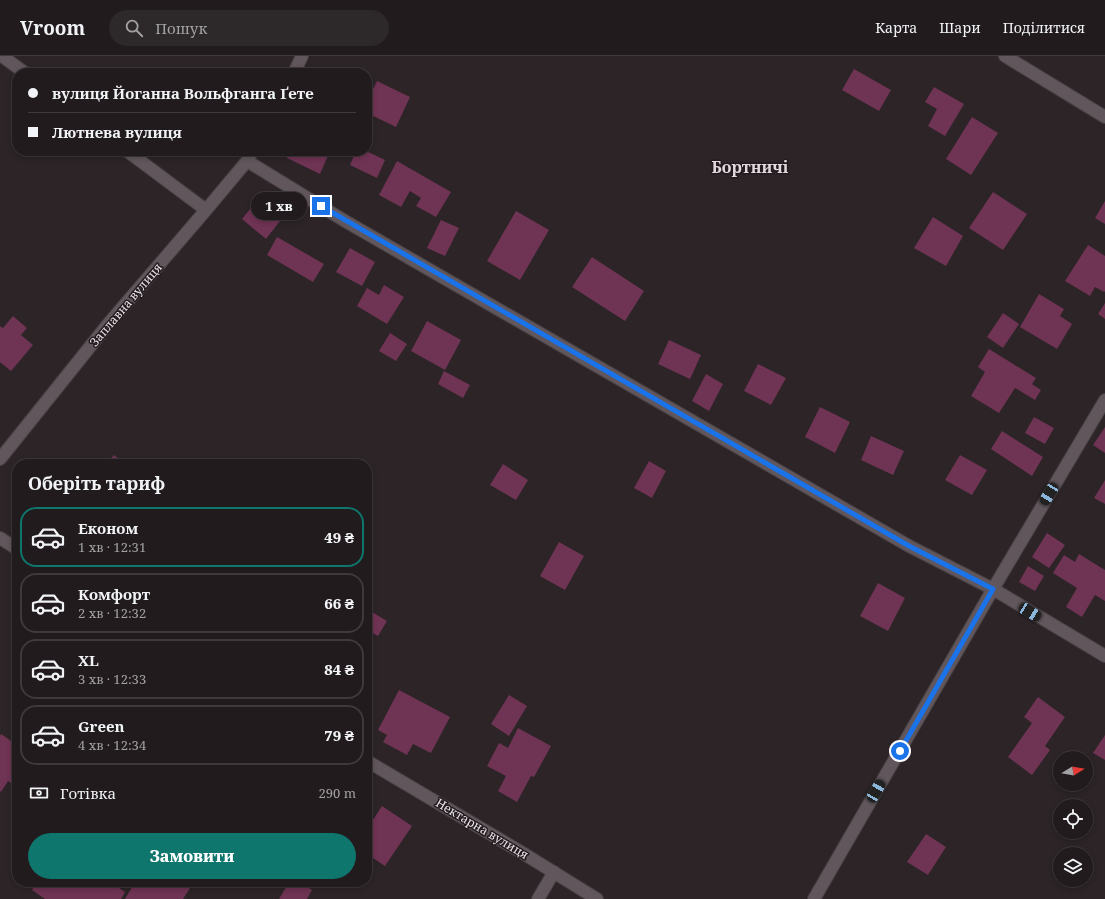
<!DOCTYPE html>
<html lang="uk">
<meta charset="utf-8">
<style>
:root{--surface:#211b1d;--page:#2d282a;--text:#f1f3f6;--muted:#a2a1a4;--line:#3e393b;--accent:#0f766e}
body{margin:0;font-family:"Noto Serif",serif;background:var(--page);color:var(--text);height:100vh;display:flex;flex-direction:column;font-size:15px;white-space:nowrap}
*{box-sizing:border-box;margin:0}
p{font-size:13px;color:var(--muted)}
.icon{flex:none;width:22px;height:22px;fill:none;stroke:currentColor;stroke-width:2;stroke-linecap:round;stroke-linejoin:round}
.map{position:relative;flex:1;overflow:hidden}
.drawer{position:absolute;left:12px;top:403px;width:360px;height:428px;display:flex;flex-direction:column;background:var(--surface);border-radius:16px;box-shadow:0 2px 6px #0003,0 0 0 1px var(--line)}
.drawer>*{flex:none}
.guide{position:absolute;left:12px;top:12px;width:360px;height:88px;border-radius:16px;box-shadow:0 2px 6px #0003,0 0 0 1px var(--line);display:grid;align-content:center;height:88px;padding:0 16px;background:var(--surface)}
.needle{width:26px;rotate:79deg}
.fabs{position:absolute;left:1053px;top:695px;display:grid;gap:8px}
.fabs a{display:grid;place-items:center;width:40px;height:40px;border-radius:50%;background:var(--surface);box-shadow:0 2px 6px #0003,0 0 0 1px var(--line);font-size:20px}
.end{position:absolute;width:18px;height:18px;margin:-9px;border:5px solid #1a73e8;background:#fff;box-shadow:0 0 0 2px #fff}
.from{border-radius:50%}
.bubble{position:absolute;height:28px;border-radius:14px;background:var(--surface);box-shadow:0 2px 6px #0003,0 0 0 1px var(--line);font-size:13px;font-weight:800;line-height:28px;text-align:center}
.car{position:absolute;width:12px;height:24px;margin:-12px -6px;border-radius:5px;box-shadow:0 0 3px 1px #0007;background:linear-gradient(#222 24%,#8ab4d8 0 40%,#222 0 76%,#8ab4d8 0 86%,#222 0)}
.guide b{display:flex;align-items:center;gap:14px;height:38px;font-size:15px}
.guide b+b{border-top:1px solid var(--line)}
.guide i{width:10px;height:10px;background:var(--text)}
ul{padding:0;list-style:none}
li{display:flex;align-items:center;gap:12px;height:60px;margin:0 8px 6px;padding:0 8px;border:2px solid var(--line);border-radius:16px}
li div{flex:1}
li b{display:block;font-size:15px}
li em{font-style:normal;font-weight:800}
li.selected{border-color:var(--accent)}
li>.icon{width:36px;height:36px;stroke-width:1.5}
h2{padding:0 16px;font-size:18px;line-height:48px}
.pay{display:flex;align-items:center;gap:10px;height:44px;padding:0 16px;font-size:15px}
.pay p{margin-inline-start:auto}
.primary-button{display:flex;gap:8px;margin-top:auto;padding:8px 16px}
.primary-button a{flex:1;height:46px;border-radius:24px;background:var(--accent);color:#fff;font-size:16px;font-weight:800;line-height:46px;text-align:center}
header{display:flex;align-items:center;gap:24px;box-sizing:border-box;height:56px;padding:0 20px;background:var(--surface);border-bottom:1px solid var(--line)}
header strong{font-size:19px}
nav{display:flex;gap:22px;margin-inline-start:auto;font-size:14px}
.search{width:280px;height:36px;background:var(--page);display:flex;align-items:center;gap:10px;box-sizing:border-box;padding:0 14px;border-radius:22px;color:var(--muted);font-size:15px}
.map>svg:first-child{display:block}
.building{fill:#6f3353}
.lines{fill:none;stroke-linecap:round;stroke-linejoin:round}
.service-casing{stroke:#474043;stroke-width:14}
.minor-casing{stroke:#474043;stroke-width:14}
.service{stroke:#60565b;stroke-width:12}
.minor{stroke:#60565b;stroke-width:12}
.route{stroke:#1a73e8;stroke-width:5}
.labels{text-anchor:middle;stroke-width:3;stroke-linejoin:round;paint-order:stroke}
.street-label{font-size:12px;fill:#e9e3e6;stroke:#221a1e}
.district-label{font-size:16px;font-weight:bold;fill:#e3d8dd;stroke:#221a1e}
</style>
<header>
<strong>Vroom</strong>
<div class="search"><svg class="icon" aria-label="search" viewBox="0 0 24 24"><circle cx="10" cy="10" r="6"/><path d="M15 15l6 6"/></svg>Пошук</div>
<nav><a>Карта</a><a>Шари</a><a>Поділитися</a></nav>
</header>
<div class="map">
<svg width="1105" height="843" viewBox="0 0 1105 843">
<rect width="100%" height="100%" fill="#2c2427"/>
<!-- building -->
<path class="building" d="M854 13 891 34 879 55 842 34Z
M377 25 410 41 396 71 367 57V46Z
M934 31 964 48 945 80 928 70 937 53 925 46Z
M972 61 998 77 971 119 946 103Z
M290 95H330L320 118 287 102Z
M356 95H366L385 104 377 122 350 109Z
M397 105 451 136 436 161 416 150 421 142 410 135 401 151 379 139Z
M264 136 287 156 266 183 242 163Z
M993 136 1027 158 1003 194 969 172Z
M1105 145V168L1095 162Z
M516 155 549 174 520 224 487 205Z
M933 161 963 180 946 210 914 192Z
M441 164 459 172 445 200 427 192Z
M277 181 324 208 313 226 267 199Z
M1088 189 1105 200V235L1104 236 1095 231 1090 240 1065 225Z
M350 192 375 206 362 230 336 216Z
M592 201 644 235 625 265 572 231Z
M384 229 404 241 387 268 357 250 367 232 379 239Z
M1039 238 1064 253 1060 260 1072 268 1057 293 1020 271Z
M1105 247V263L1098 258Z
M1003 257 1019 268 1003 292 987 281Z
M13 260 27 272 21 279 33 289 11 315 0 306V270L3 272Z
M427 265 461 284 445 314 411 295Z
M390 277 407 288 396 305 379 295Z
M669 284 701 299 690 323 658 308Z
M989 293 1036 322 1032 328 1041 334 1035 344 1015 332 999 357 971 340 985 316 978 311Z
M758 308 786 322 771 349 744 335Z
M444 315 470 329 463 342 438 328Z
M706 318 723 328 709 355 692 345Z
M820 351 850 366 835 397 805 381Z
M1034 361 1054 372 1045 388 1025 377Z
M1105 371V397L1093 389Z
M1002 375 1043 401 1032 420 991 393Z
M871 380 904 395 893 419 861 404Z
M114 399 125 408H106Z
M960 399 987 414 972 439 945 424Z
M649 405 666 415 652 442 634 432Z
M503 408 528 424 516 444 490 429Z
M1105 424V448L1094 442Z
M1047 477 1065 489 1049 512 1032 501Z
M559 486 584 500 565 534 540 520Z
M1079 498 1105 514V545L1095 539 1082 561 1066 551 1077 532 1053 517 1064 499 1075 506Z
M1028 510 1044 520 1035 535 1019 526Z
M878 527 905 542 888 575 860 560Z
M367 553 387 565 378 580 367 574Z
M399 634 450 661 431 697 413 688 407 699 383 686 387 679 378 674Z
M509 639 527 650 509 680 491 668Z
M1038 641 1065 661 1045 690 1050 694 1032 719 1008 701 1032 667 1024 661Z
M518 672 551 690 534 721 531 720 517 746 498 735 506 720 487 710 499 687 508 692Z
M1 678 17 689V731L8 725 1 736 0 735V680Z
M1105 679V704L1093 697Z
M382 750 412 770 385 810 367 798V773Z
M926 778 946 791 928 819 907 806Z
M37 826H110L125 836 121 843H45L32 834Z
M135 826H194L183 843H125Z
M289 826H299L312 834 307 843H279Z"/>
<g class="lines">
<!-- service casing -->
<g class="service-casing">
<path id="service" d="M538 843 554 816"/>
</g>
<!-- minor casing -->
<g class="minor-casing">
<path id="minor" d="M2 0 25 17
M1005 0 1105 61
M294 17 302 0
M127 95 206 154
M247 105 345 165 909 490 993 533 1105 600
M0 403 109 267 206 154 247 105 252 95
M0 482 17 493
M367 705 521 796 597 843
M814 843 993 533 1105 344"/>
</g>
<!-- service -->
<use href="#service" class="service"/>
<!-- minor -->
<use href="#minor" class="minor"/>
</g>
<g class="lines">
<!-- route -->
<path class="route" d="M321 150 909 490 993 533 900 695"/>
</g>
<g class="labels">
<!-- street labels -->
<g class="street-label">
<text transform="translate(126 249) rotate(-50)" y="4">Заплавна вулиця</text>
<text transform="translate(482 773) rotate(31)" y="4">Нектарна вулиця</text>
</g>
<!-- district labels -->
<g class="district-label">
<text x="750" y="117">Бортничі</text>
</g>
</g>
</svg>
<div class="fabs">
<a><svg class="needle" viewBox="-14 -14 28 28"><path d="M0-13l5 13h-10z" fill="#e53935"/><path d="M0 13l5-13h-10z" fill="#a2a1a4"/></svg></a>
<a><svg class="icon" aria-label="locate" viewBox="0 0 24 24"><circle cx="12" cy="12" r="6"/><path d="M12 2v4M12 18v4M2 12h4M18 12h4"/></svg></a>
<a><svg class="icon" aria-label="layers" viewBox="0 0 24 24"><path d="M12 4l9 5-9 5-9-5zM3 14l9 5 9-5"/></svg></a>
</div>
<i class="end from" style="left:900px;top:695px"></i>
<i class="end" style="left:321px;top:150px"></i>
<div class="bubble" style="left:251px;top:136px;width:56px">1 хв</div>
<i class="car" style="left:1049px;top:438px;rotate:211deg"></i>
<i class="car" style="left:1030px;top:556px;rotate:121deg"></i>
<i class="car" style="left:876px;top:735px;rotate:30deg"></i>
<div class="guide">
<b><i class="from"></i>вулиця Йоганна Вольфганга Ґете</b>
<b><i></i>Лютнева вулиця</b>
</div>
<section class="drawer">
<h2>Оберіть тариф</h2>
<ul>
<li class="selected"><svg class="icon" aria-label="car" viewBox="0 0 24 24"><path d="M5 17H2v-5l4-1 3-4h7l3 4 3 1v5h-3M9 17h6M6 11h13"/><circle cx="7" cy="17" r="2"/><circle cx="17" cy="17" r="2"/></svg><div><b>Економ</b><p>1 хв · 12:31</p></div><em>49 ₴</em></li>
<li><svg class="icon" aria-label="car" viewBox="0 0 24 24"><path d="M5 17H2v-5l4-1 3-4h7l3 4 3 1v5h-3M9 17h6M6 11h13"/><circle cx="7" cy="17" r="2"/><circle cx="17" cy="17" r="2"/></svg><div><b>Комфорт</b><p>2 хв · 12:32</p></div><em>66 ₴</em></li>
<li><svg class="icon" aria-label="car" viewBox="0 0 24 24"><path d="M5 17H2v-5l4-1 3-4h7l3 4 3 1v5h-3M9 17h6M6 11h13"/><circle cx="7" cy="17" r="2"/><circle cx="17" cy="17" r="2"/></svg><div><b>XL</b><p>3 хв · 12:33</p></div><em>84 ₴</em></li>
<li><svg class="icon" aria-label="car" viewBox="0 0 24 24"><path d="M5 17H2v-5l4-1 3-4h7l3 4 3 1v5h-3M9 17h6M6 11h13"/><circle cx="7" cy="17" r="2"/><circle cx="17" cy="17" r="2"/></svg><div><b>Green</b><p>4 хв · 12:34</p></div><em>79 ₴</em></li>
</ul>
<div class="pay"><svg class="icon" aria-label="cash" viewBox="0 0 24 24"><path d="M3 7h18v10H3z"/><circle cx="12" cy="12" r="2"/></svg>Готівка<p>290 m</p></div>
<div class="primary-button"><a>Замовити</a></div>
</section>
</div>
